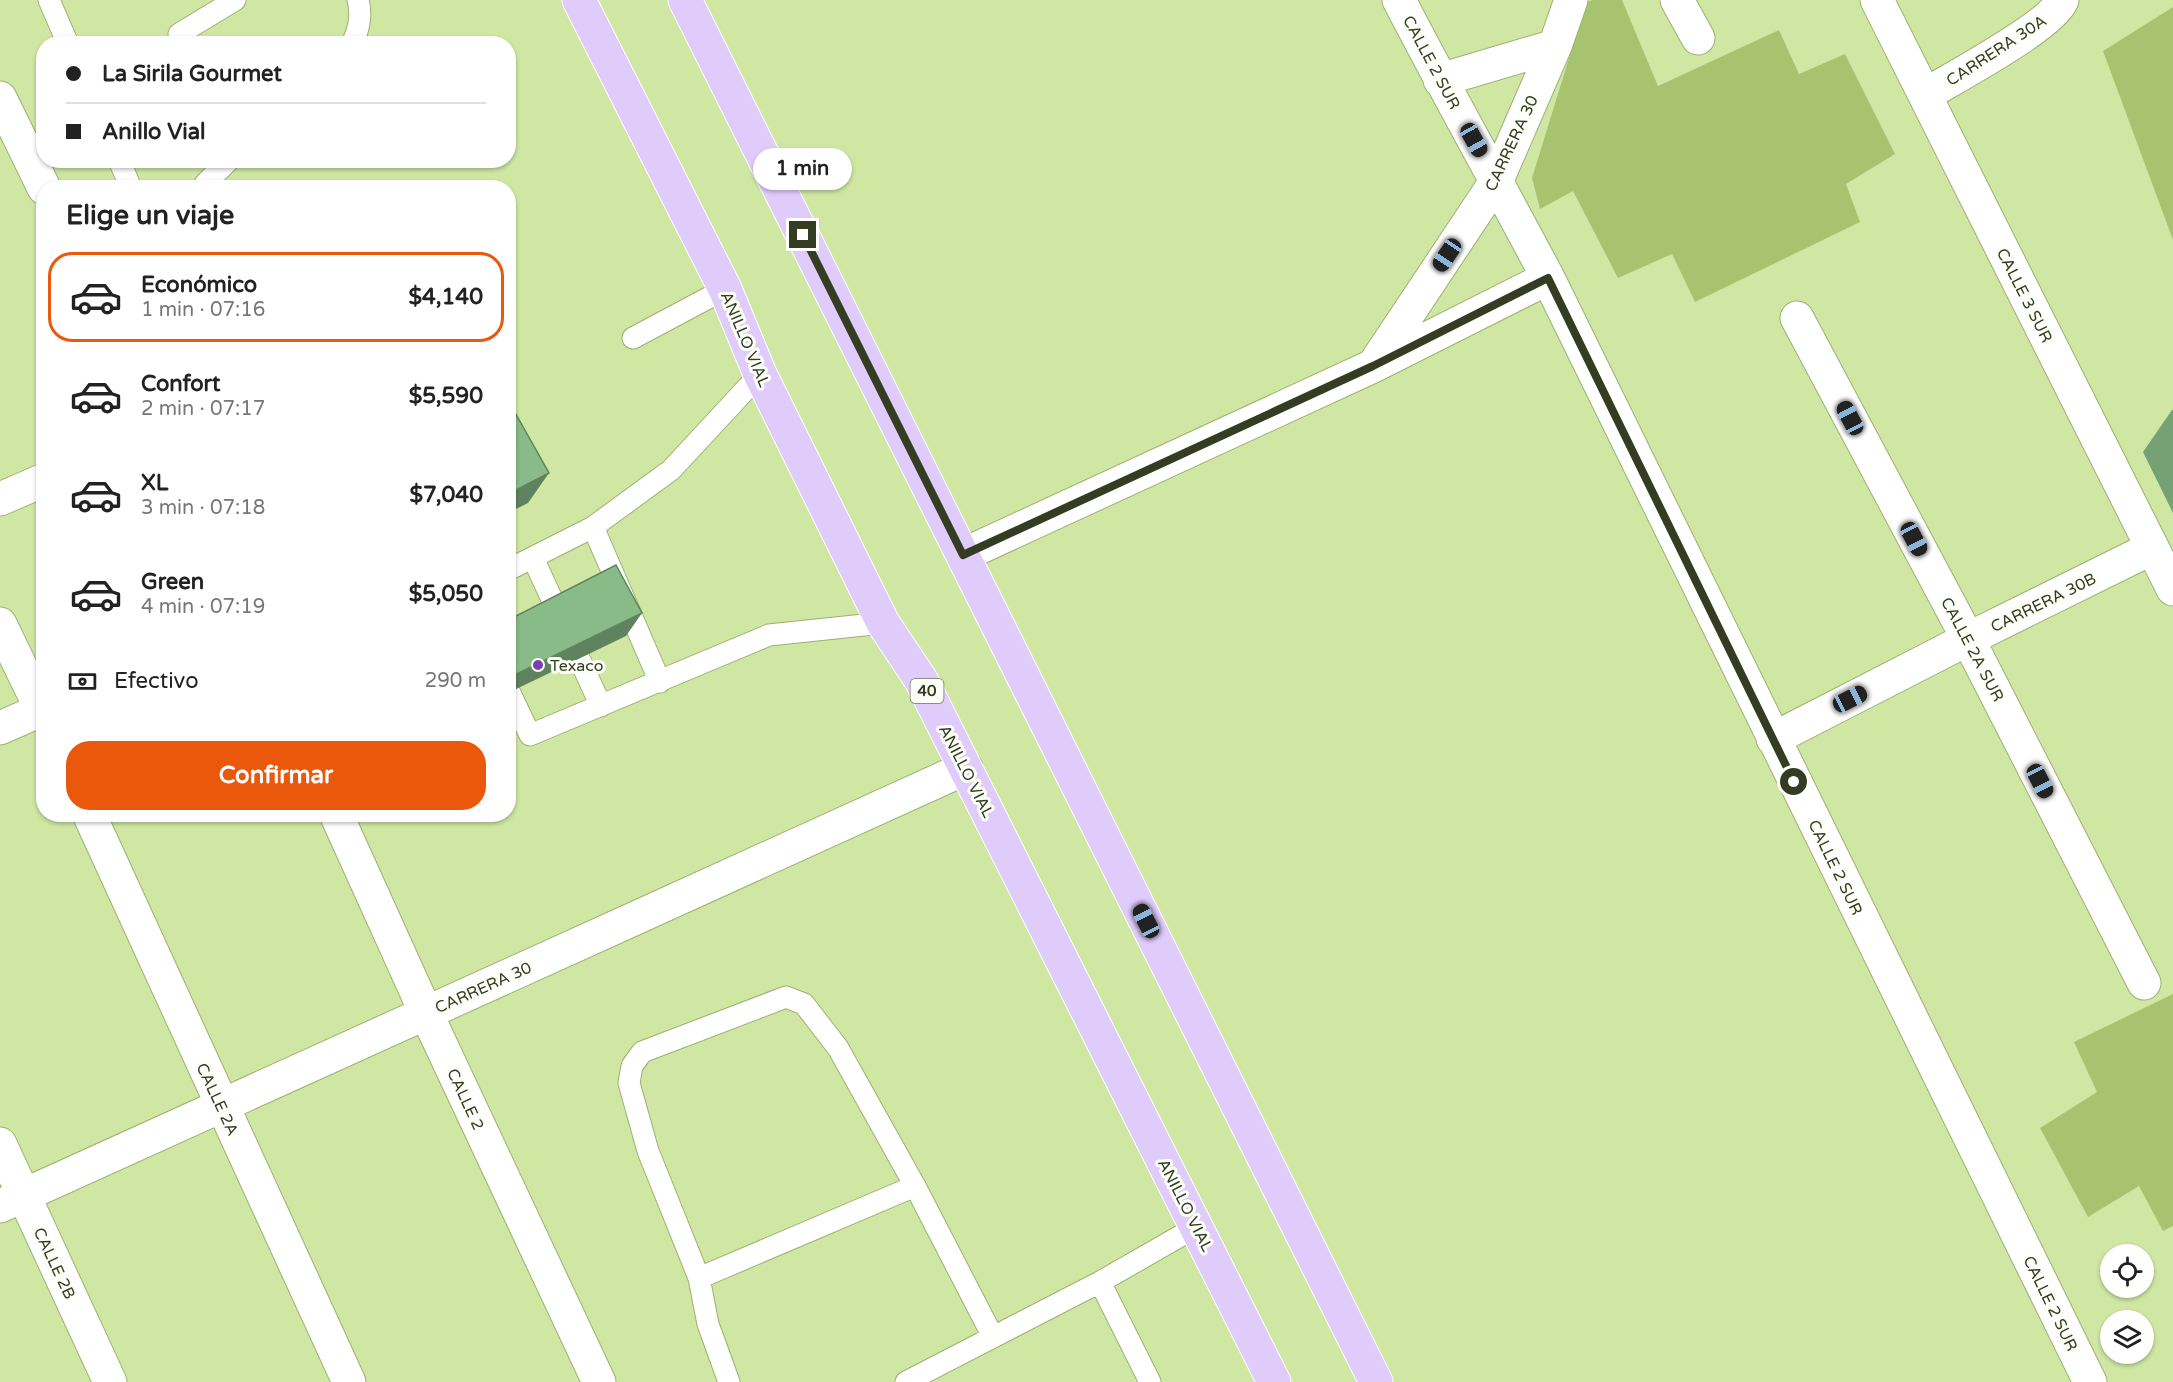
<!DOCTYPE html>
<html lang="es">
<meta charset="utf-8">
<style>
:root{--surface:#fff;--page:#f2f2f2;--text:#222;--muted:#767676;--line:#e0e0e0;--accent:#ea580c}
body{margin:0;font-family:"Varela Round",sans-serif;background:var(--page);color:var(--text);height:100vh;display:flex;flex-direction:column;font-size:22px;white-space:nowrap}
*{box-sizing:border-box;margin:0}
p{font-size:20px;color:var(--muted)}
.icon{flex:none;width:33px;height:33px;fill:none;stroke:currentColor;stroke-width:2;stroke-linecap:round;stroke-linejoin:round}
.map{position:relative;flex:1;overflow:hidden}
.sheet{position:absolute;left:36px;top:180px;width:480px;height:642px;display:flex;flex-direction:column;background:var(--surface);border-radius:24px;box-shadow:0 2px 4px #0004}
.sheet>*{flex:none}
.hud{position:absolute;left:36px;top:36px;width:480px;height:132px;border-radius:24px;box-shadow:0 2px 4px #0004;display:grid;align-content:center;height:132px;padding:0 30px;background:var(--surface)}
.fabs{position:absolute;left:2100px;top:1244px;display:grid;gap:12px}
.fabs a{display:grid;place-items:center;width:54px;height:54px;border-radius:50%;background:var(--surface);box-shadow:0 2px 4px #0004;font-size:30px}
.end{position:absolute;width:27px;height:27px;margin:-14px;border:8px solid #343d22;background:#fff;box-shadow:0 0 0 3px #fff}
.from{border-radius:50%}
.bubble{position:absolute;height:42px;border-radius:21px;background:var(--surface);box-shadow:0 2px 4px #0004;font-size:20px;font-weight:700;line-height:42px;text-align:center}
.car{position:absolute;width:18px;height:36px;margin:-18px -9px;border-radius:8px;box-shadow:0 0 4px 2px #0007;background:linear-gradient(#222 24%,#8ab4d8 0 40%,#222 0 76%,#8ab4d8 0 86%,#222 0)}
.hud b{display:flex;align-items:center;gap:21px;height:57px;font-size:22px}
.hud b+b{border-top:2px solid var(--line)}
.hud i{width:15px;height:15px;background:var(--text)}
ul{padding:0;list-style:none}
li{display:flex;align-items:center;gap:18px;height:90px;margin:0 12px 9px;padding:0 18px;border:3px solid transparent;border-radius:24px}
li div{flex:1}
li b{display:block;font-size:22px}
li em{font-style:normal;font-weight:700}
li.on{border-color:var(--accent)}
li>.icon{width:54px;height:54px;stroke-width:1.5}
h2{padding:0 30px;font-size:27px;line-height:72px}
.pay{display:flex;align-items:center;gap:15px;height:66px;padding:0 30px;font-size:22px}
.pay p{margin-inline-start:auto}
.button{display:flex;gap:12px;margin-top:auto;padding:12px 30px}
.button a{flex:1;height:69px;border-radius:24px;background:var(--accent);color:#fff;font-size:24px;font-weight:700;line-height:69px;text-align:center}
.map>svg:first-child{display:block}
.green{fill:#a8c370}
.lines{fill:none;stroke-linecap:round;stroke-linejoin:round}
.service-casing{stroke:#9bb170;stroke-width:23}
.minor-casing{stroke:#9bb170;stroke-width:35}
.trunk-casing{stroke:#fff;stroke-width:35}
.service{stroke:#fff;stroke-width:21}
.minor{stroke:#fff;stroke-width:33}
.trunk{stroke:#e0ccfb;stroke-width:33}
.wall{fill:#75a174}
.shaded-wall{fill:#5f835e}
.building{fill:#88bb87;stroke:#5f835e;stroke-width:1.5}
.route{stroke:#343d22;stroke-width:8}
.poi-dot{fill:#7b3fb5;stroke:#fcfff8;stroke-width:2}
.labels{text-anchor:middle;stroke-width:6;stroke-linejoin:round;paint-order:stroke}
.shield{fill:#fcfff8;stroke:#707762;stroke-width:1.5}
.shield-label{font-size:15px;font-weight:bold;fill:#343d22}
.street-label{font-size:16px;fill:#343d22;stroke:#fcfff8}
.poi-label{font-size:16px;fill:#343d22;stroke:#fcfff8;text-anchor:start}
</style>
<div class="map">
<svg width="2173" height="1382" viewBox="0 0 2173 1382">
<rect width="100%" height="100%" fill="#d0e7a4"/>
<!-- green -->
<path class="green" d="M1592 0H1622L1658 86 1779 30 1799 74 1845 54 1895 154 1846 184 1860 222 1695 302 1672 254 1618 278 1573 191 1540 209 1532 178 1586 3Z
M2173 7V240L2103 51Z
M2173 994V1226L2163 1231 2139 1186 2088 1217 2040 1128 2097 1092 2074 1042Z"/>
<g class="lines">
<!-- service casing -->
<g class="service-casing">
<path id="service" d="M49 0 68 44
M179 34 235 0
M352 44C359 29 362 16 358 0
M119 160 131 188
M205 184 229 160
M633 338 725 289
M593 527 660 682
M533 558 601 706
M508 570 593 527 671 470 760 374
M508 689 530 735 769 635 883 623
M699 1278 648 1151 629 1083 632 1066 642 1052 786 997 804 1004 838 1048 915 1186 993 1337
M1100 1282 1150 1382
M729 1382 708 1324 699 1278 915 1186
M906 1382 1100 1282 1196 1227"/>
</g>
<!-- minor casing -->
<g class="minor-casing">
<path id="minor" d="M1399 0C1447 93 1499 185 1548 278L2090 1382
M1677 0 1698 38
M1877 0 2173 589
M1440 80 1555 46
M1925 95C1953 78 2053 25 2062 0
M0 98 44 188
M1797 318 1968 639 2144 983
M1374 365 1497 180 1555 46 1571 0
M0 499 44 480
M963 555 1373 366 1548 278
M0 624 44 715
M0 728 41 710
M1773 739 1968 639 2152 548
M89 814 349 1382
M336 814 426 1013 599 1382
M0 1144 110 1382
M0 1206C322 1061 644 914 966 768"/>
</g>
<!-- trunk casing -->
<g class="trunk-casing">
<path id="trunk" d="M579 0 725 289 760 374 883 623 921 680 1274 1382
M685 0 1376 1382"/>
</g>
<!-- service -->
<use href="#service" class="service"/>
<!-- minor -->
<use href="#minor" class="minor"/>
<!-- trunk -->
<use href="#trunk" class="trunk"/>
</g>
<!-- wall -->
<path class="wall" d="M2172 410H2173V513L2143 452Z"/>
<!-- shaded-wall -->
<path class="shaded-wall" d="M549 473 528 503 508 513V494Z
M642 613 626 636 508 693V678Z"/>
<!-- building -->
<path class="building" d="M508 400 549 473 508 494Z
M616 565 642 613 508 678V620Z"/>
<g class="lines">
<!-- route -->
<path class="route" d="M803 235 963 555 1373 366 1548 278 1794 782"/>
</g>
<!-- markers -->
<circle class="poi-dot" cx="538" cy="665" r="6"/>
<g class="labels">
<!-- shield labels -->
<rect class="shield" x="910.5" y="679" width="33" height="24" rx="4.5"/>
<g class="shield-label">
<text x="927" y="696">40</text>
</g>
<!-- street labels -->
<g class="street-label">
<text transform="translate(1996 50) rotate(-33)" y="6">CARRERA 30A</text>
<text transform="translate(1432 62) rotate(62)" y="6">CALLE 2 SUR</text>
<text transform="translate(1511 143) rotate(-65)" y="6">CARRERA 30</text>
<text transform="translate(2025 295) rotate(63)" y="6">CALLE 3 SUR</text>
<text transform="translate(746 339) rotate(67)" y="6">ANILLO VIAL</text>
<text transform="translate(2043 602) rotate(-26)" y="6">CARRERA 30B</text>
<text transform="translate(1973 649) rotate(62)" y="6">CALLE 2A SUR</text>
<text transform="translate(967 771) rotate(63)" y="6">ANILLO VIAL</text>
<text transform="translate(1836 867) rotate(64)" y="6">CALLE 2 SUR</text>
<text transform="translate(483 987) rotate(-24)" y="6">CARRERA 30</text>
<text transform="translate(218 1099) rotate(65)" y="6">CALLE 2A</text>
<text transform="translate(466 1099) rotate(65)" y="6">CALLE 2</text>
<text transform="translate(1186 1205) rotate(63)" y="6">ANILLO VIAL</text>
<text transform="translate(55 1263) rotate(65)" y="6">CALLE 2B</text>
<text transform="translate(2051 1303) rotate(64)" y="6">CALLE 2 SUR</text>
</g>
<!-- poi labels -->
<g class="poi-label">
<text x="550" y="671">Texaco</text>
</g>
</g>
</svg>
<div class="fabs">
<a><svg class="icon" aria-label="locate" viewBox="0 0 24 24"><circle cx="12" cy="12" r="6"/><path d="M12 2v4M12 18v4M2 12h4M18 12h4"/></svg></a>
<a><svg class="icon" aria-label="layers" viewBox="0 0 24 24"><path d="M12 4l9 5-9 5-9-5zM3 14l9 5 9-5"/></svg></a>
</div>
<i class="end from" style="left:1794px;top:782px"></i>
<i class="end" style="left:803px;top:235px"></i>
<div class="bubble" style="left:753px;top:148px;width:99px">1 min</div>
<i class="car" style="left:1474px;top:140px;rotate:151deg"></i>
<i class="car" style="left:1447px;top:255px;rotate:214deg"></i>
<i class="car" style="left:1850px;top:418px;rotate:332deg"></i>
<i class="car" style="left:1914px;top:539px;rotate:152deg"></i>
<i class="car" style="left:1850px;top:699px;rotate:63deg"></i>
<i class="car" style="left:2040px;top:781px;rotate:153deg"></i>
<i class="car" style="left:1146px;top:921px;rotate:333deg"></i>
<div class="hud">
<b><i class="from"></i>La Sirila Gourmet</b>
<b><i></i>Anillo Vial</b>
</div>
<section class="sheet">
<h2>Elige un viaje</h2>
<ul>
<li class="on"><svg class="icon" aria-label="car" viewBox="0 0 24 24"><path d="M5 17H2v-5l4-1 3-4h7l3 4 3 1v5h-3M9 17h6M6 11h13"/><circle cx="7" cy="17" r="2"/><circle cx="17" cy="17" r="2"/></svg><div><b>Económico</b><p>1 min · 07:16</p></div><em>$4,140</em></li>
<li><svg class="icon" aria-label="car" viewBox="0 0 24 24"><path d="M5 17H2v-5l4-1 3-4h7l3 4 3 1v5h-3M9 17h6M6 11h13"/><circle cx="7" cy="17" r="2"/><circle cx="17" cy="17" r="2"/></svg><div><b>Confort</b><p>2 min · 07:17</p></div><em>$5,590</em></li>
<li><svg class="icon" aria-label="car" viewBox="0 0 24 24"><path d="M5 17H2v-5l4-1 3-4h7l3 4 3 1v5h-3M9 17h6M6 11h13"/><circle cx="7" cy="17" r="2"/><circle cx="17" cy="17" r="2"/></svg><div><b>XL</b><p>3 min · 07:18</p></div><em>$7,040</em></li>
<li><svg class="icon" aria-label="car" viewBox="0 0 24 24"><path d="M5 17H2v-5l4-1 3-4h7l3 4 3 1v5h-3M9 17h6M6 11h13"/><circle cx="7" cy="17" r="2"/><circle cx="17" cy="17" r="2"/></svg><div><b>Green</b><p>4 min · 07:19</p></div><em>$5,050</em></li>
</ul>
<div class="pay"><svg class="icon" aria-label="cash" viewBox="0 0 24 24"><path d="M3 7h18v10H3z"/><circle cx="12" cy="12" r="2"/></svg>Efectivo<p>290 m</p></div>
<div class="button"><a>Confirmar</a></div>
</section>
</div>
